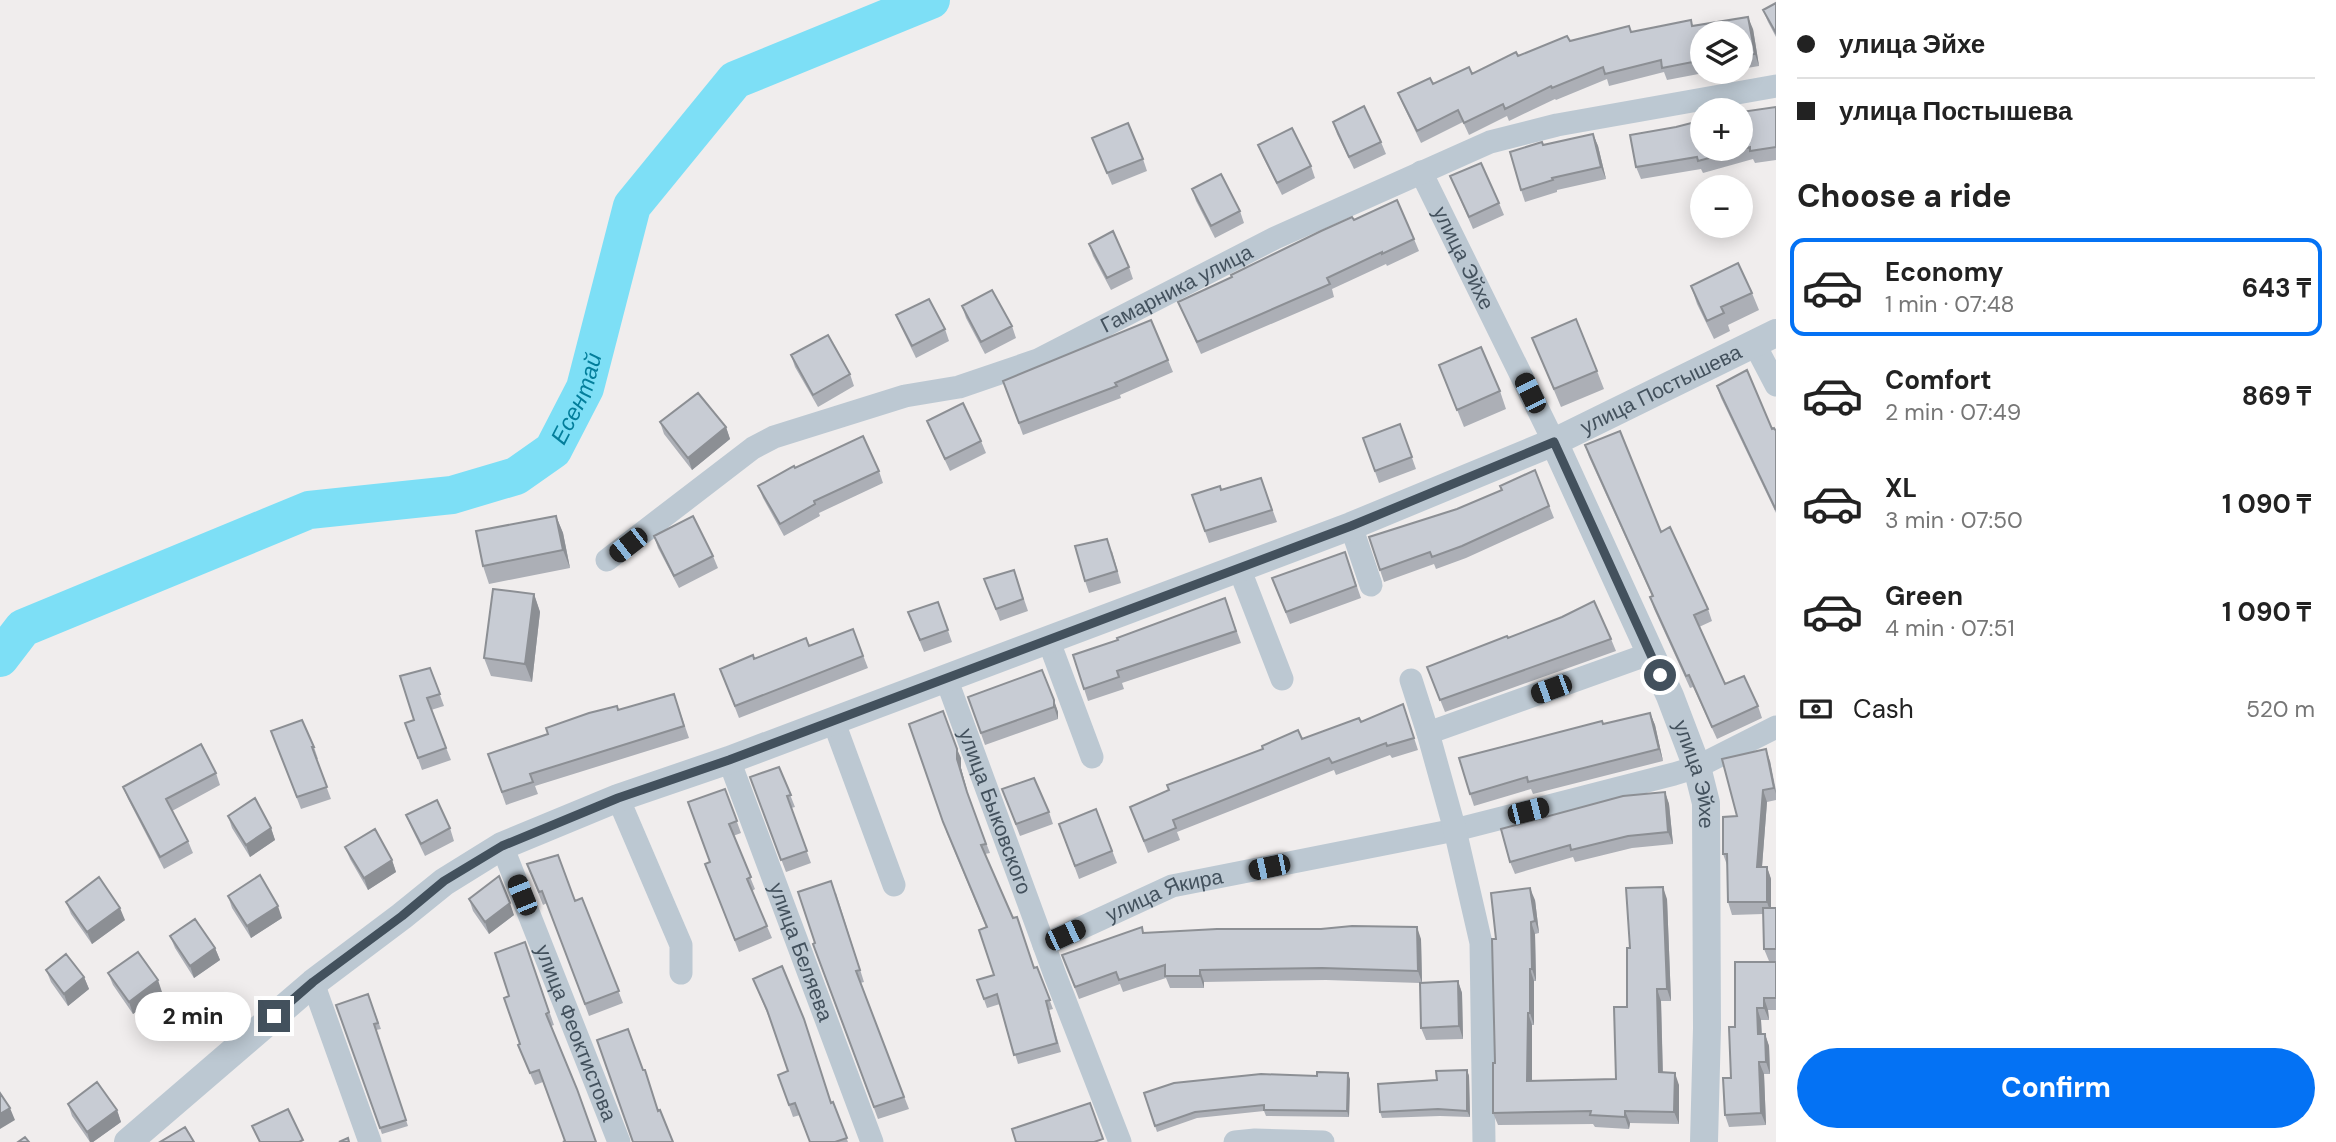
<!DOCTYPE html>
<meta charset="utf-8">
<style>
:root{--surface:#fff;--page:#f2f2f2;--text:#222;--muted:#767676;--line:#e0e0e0;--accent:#0472f4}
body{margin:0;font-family:"DM Sans",sans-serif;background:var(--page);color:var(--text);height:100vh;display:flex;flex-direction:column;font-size:26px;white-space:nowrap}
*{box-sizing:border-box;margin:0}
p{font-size:23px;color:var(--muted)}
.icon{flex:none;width:38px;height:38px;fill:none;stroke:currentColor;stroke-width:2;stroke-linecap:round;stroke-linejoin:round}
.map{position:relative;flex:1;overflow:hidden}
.details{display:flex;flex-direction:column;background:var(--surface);width:560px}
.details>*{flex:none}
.top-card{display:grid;align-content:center;height:154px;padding:0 21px;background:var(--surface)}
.buttons{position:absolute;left:1690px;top:21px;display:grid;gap:14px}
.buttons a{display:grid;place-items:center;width:63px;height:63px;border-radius:50%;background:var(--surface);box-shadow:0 4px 18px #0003;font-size:35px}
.end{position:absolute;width:32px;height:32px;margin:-16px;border:9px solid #43515d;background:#fff;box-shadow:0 0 0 4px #fff}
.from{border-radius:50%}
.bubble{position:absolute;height:49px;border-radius:24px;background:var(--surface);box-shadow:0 4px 18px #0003;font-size:23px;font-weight:700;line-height:49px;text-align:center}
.car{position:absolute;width:21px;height:42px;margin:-21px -10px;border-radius:9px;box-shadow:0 0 5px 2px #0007;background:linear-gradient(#222 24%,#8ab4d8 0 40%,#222 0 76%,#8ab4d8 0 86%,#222 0)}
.top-card b{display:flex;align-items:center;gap:24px;height:66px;font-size:26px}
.top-card b+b{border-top:2px solid var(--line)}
.top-card i{width:18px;height:18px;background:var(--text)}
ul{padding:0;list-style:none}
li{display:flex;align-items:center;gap:21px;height:98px;margin:0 14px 10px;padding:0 7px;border:4px solid transparent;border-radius:14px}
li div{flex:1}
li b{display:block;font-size:26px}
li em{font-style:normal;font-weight:700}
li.current{border-color:var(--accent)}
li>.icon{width:63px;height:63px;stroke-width:1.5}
h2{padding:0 21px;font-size:32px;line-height:84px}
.pay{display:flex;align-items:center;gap:18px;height:77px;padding:0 21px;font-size:26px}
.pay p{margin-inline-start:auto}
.action{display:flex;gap:14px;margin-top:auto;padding:14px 21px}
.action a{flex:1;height:80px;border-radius:42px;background:var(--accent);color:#fff;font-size:28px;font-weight:700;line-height:80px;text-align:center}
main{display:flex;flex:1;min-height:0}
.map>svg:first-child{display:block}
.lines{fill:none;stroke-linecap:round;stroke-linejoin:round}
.river{stroke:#7ddff6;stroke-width:38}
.minor{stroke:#bcc8d2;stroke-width:23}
.tertiary{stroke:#bcc8d2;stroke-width:28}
.wall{fill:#acafb6}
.shaded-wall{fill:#8c8f94}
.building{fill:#c8ccd4;stroke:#8c8f94;stroke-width:2}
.route{stroke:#43515d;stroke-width:9}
.labels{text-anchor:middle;stroke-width:5;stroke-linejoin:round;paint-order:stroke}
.street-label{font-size:21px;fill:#43515d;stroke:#fff}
.water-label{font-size:23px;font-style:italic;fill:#037e9b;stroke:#fff}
</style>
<main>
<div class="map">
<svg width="1776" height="1142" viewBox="0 0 1776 1142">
<rect width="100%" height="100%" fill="#f0eded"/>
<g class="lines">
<!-- river -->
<path class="river" id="s1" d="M0 658 23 628 309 510 452 495 516 476 553 450 585 388 632 206 735 80 931 0"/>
<!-- minor -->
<g class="minor">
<path id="s2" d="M1421 172 1554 442"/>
<path d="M1754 343 1776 385"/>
<path d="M1351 526 1371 585"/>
<path id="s3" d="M607 560 753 448 774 437 905 396 959 387 1038 360 1275 238 1490 142 1557 125 1776 86"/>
<path d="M1239 568 1282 679"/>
<path d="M1048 639 1092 757"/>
<path id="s4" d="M946 678 1055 975 1120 1142"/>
<path d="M1411 680 1428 733"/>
<path d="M833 720 894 885"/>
<path id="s5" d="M729 760 872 1142"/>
<path d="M618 798 681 945V973"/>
<path id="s6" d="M502 846 619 1142"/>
<path id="s7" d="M1044 945 1172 886 1455 830 1674 774 1697 767 1776 727"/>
<path d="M313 983 370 1142"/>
<path d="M1235 1142 1255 1140 1323 1142"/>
<path d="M1484 1142 1481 943 1455 830 1428 733 1649 654"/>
</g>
<!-- tertiary -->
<g class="tertiary">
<path id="s8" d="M1554 442 1670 696 1697 767 1706 803 1707 1028 1704 1142"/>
<path id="s9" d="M128 1142 313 983 402 916 444 882 502 846 618 798 729 760 1351 526 1554 442 1776 333"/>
</g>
</g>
<!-- wall -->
<path class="wall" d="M1776 3V37L1768 22 1763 10Z
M1629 26 1631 32 1693 26 1753 29 1759 66 1741 69V33H1703V72H1709L1667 80 1664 72 1609 86 1607 79 1556 100 1555 99 1509 121 1507 116 1469 135 1463 122 1421 143 1403 105 1398 93 1472 74 1570 41Z
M1776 107V160L1755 163 1753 159 1703 173 1701 169 1641 179 1636 167 1676 127Z
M1333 122 1381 142 1386 154 1354 169 1337 134Z
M1593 134 1598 146 1606 179 1557 190V192L1525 202 1521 190 1543 145Z
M1092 138 1143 159 1147 171 1112 185Z
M1258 145 1311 166 1315 178 1282 195 1263 157Z
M1450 176 1499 203 1504 215 1473 229Z
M1192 189 1240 211 1244 223 1215 238 1196 201Z
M1354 220 1414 239 1419 251 1387 266 1386 264 1332 289 1334 297 1201 354 1178 302Z
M1089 244 1129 267 1133 279 1111 290 1093 256Z
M1691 286 1752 293 1759 310 1728 325 1730 331 1714 339 1697 304Z
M962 306 1012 326 1016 338 985 354 966 318Z
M896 315 945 329 949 341 916 358 901 327Z
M1532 338 1597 371 1604 389 1561 407Z
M791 355 850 374 854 386 818 407 795 367Z
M1168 360 1173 372 1120 395 1121 398 1023 435 1003 381Z
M1439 365 1500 391 1506 409 1464 427Z
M1717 386 1776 431V513L1721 398Z
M927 421 981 441 986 453 950 471 932 433Z
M660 422 726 427 730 439 692 470 664 434Z
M1400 424 1416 469 1379 483 1363 438Z
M1585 445 1661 532 1708 609 1712 621 1699 627 1725 684 1758 706 1762 718 1717 739 1693 687 1690 688 1654 609 1650 597 1652 596 1589 457Z
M1535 470 1554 518 1466 558 1436 569 1434 564 1384 582 1369 537 1457 509 1502 490Z
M879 471 883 483 819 513 820 516 784 536 763 498 758 486Z
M1261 478 1277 522 1209 543 1192 495 1221 490Z
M556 516 563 533 570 568 489 584 483 566Z
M654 536 713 556 718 568 679 588 658 548Z
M1112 551 1121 583 1089 593 1085 581Z
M1345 552 1361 598 1290 624 1272 578Z
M1014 570 1028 611 1000 621 984 579Z
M534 594 540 612 532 682 491 676 484 658Z
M1225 598 1241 643 1122 683 1124 689 1088 701 1073 655 1118 640Z
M938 602 952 642 924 652 908 612Z
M853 629 868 668 739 718 720 669 754 659 809 646Z
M1508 638 1611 639 1616 651 1445 712 1427 667Z
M430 668 444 706 431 710 451 760 422 770 405 723 414 720Z
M1042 670 1058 712V719L985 745 968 697Z
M674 694 689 738 535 786 538 794 506 805 488 754 618 710Z
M1403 704 1418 750 1392 758 1390 755 1336 775 1334 770 1177 832 1180 840 1148 853 1130 807 1361 722Z
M1650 713 1655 725 1663 761 1533 794 1531 789 1474 806 1470 794 1603 724Z
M271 731 314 747 318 759H316L331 799 301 809Z
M961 758V768L970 801 990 853 985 854 1034 968 1037 967 1053 1009 1049 1010 1061 1052 1018 1064 1000 1004 987 1008 977 980 994 975 986 927 946 831Z
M1770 761 1776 790V800L1767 802 1762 867H1767L1771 879V908H1776V961H1769L1764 949 1763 914 1732 915 1728 902 1727 865 1723 854 1737 816Z
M779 767 795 807 791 808 811 863 786 872 750 777Z
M216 773 220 785 172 811 188 841 193 853 164 869 128 799 123 787Z
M725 789 741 833 733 836 755 889 752 891 772 938 739 952 705 864 710 862Z
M1002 789 1049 812 1053 824 1020 836Z
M1665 792 1669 804 1673 844 1632 848 1575 862 1573 857 1515 874 1510 862Z
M1096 809 1117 863 1079 879 1059 824Z
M406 815 450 828 454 841 425 856 411 827Z
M228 816 271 828 275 840 250 857 232 828Z
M345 847 392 860 396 872 368 890 350 859Z
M527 864 575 901 582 898 623 1003 589 1016 547 903 543 905Z
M836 893 864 982 860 983 909 1109 878 1119 817 956 815 943Z
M228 896 282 918 251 938 232 908Z
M469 899 514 915 489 934 473 911Z
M1667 899 1671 1001H1661L1663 1073 1679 1085V1124L1630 1123 1629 1129 1595 1127 1593 1124 1498 1125 1493 1113 1495 1063 1496 939 1535 900 1539 933 1535 934 1536 981H1534V1025H1532V1081L1616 1079 1627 1007 1630 948Z
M66 902 125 920 92 944 71 914Z
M1144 933 1421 939 1422 983 1458 981 1462 993 1463 1039 1426 1040 1421 1028 1420 983 1326 980 1260 981 1204 982V988H1170L1166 978 1123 992 1120 984 1079 999 1062 955Z
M170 936 215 948 220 960 194 978 175 948Z
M525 942 554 1025 551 1026 565 1141 543 1082 535 1085 518 1045 520 1044 509 996Z
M1776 962V1010H1768L1769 1020H1761L1762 1034H1765L1769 1046 1770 1074H1764L1766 1125 1729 1127 1725 1115 1731 1078 1735 1027Z
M46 970 84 977 89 989 68 1006 51 982Z
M108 973 162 992 133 1014 113 985Z
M753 979 831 1103 833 1102 848 1142H810L800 1115 793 1117 778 1075 788 1071 770 1020Z
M368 994 381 1029 376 1030 408 1126 382 1134 336 1005Z
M1467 1070 1469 1076 1470 1117 1440 1116 1382 1118 1380 1112 1437 1080Z
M1350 1079 1349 1117 1266 1116 1264 1111 1197 1118 1157 1132 1144 1093Z
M68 1104 117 1110 121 1122 93 1142H90L72 1116Z"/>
<!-- shaded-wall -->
<path class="shaded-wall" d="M1748 17 1753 29 1759 66 1755 54Z
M1593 134 1598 146 1606 179 1601 167Z
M726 427 730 439 692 470 688 458Z
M556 516 563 533 570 568 563 550Z
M534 594 540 612 532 682 525 664Z
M1054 700 1058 712V719L1054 707Z
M1650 713 1655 725 1663 761 1659 749Z
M957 749 961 758V768L970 802 957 759Z
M1766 749 1770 761 1776 794 1774 788Z
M1763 790 1767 802 1761 879 1757 867Z
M1665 792 1669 804 1673 844 1668 832Z
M271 828 275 840 250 857 246 845Z
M392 860 396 872 368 890 364 878Z
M1767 867 1771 879V914L1767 902Z
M1663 887 1667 899 1671 1001 1667 989Z
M1530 888 1535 900 1539 933 1535 921Z
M510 903 514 915 489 934 485 922Z
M278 906 282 918 251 938 247 926Z
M120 908 125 920 92 944 87 932Z
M1531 922 1535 934 1536 981 1532 969Z
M1417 927 1421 939 1422 983 1418 971Z
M215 948 220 960 194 978 190 966Z
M1530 969 1534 981V1025L1530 1013Z
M1200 970 1204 982V988L1200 976Z
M84 977 89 989 68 1006 64 994Z
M158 980 162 992 133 1014 129 1002Z
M1458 981 1462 993 1463 1039 1459 1026Z
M1657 989 1661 1001 1663 1085 1659 1072Z
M1764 998 1768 1010 1769 1020 1764 1008Z
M1757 1008 1761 1020 1762 1046 1758 1034Z
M1528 1013 1532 1025V1093L1527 1081Z
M1765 1034 1769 1046 1770 1074 1766 1062Z
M1759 1062 1764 1074 1766 1125 1761 1113Z
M1467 1070 1469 1076 1470 1117 1467 1111Z
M1348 1073 1350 1079 1349 1117 1347 1111Z
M1675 1073 1679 1085V1124L1674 1112Z
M10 1108 15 1120 0 1129V1114Z
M117 1110 121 1122 93 1142H90L87 1132Z
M1625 1111 1630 1123 1629 1129 1625 1117Z"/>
<!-- building -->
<path class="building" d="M1776 3V33L1763 10Z
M1748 17 1755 54 1741 56V33H1703V60L1662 68 1661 60 1605 74 1603 67 1552 88 1551 86 1505 109 1503 104 1464 123 1458 110 1417 131 1398 93 1430 78 1433 84 1469 67 1472 74 1516 52 1518 56 1567 36 1570 41 1629 26 1631 32 1691 20 1692 26Z
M1364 106 1381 142 1349 157 1333 122Z
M1776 107V147L1750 151V147L1698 161 1697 157 1636 167 1630 135 1676 127 1703 120V149H1741V112Z
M1128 123 1143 159 1107 173 1092 138Z
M1292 128 1311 166 1277 183 1258 145Z
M1593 134 1601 167 1552 178 1553 180 1521 190 1510 152 1542 142 1543 145Z
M1481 163 1499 203 1469 217 1450 176Z
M1221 174 1240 211 1211 226 1192 189Z
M1397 200 1414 239 1382 254V252L1327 278 1330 284 1197 342 1178 302 1232 277 1231 275 1321 231 1352 217 1354 220Z
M1113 231 1129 267 1107 278 1089 244Z
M1738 263 1752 293 1721 307 1724 313 1707 321 1691 286Z
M992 290 1012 326 981 342 962 306Z
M929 299 945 329 912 346 896 315Z
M1576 319 1597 371 1554 389 1532 338Z
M1151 320 1168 360 1115 383 1117 386 1019 423 1003 381Z
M828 335 850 374 813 395 791 355Z
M1481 347 1500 391 1457 410 1439 365Z
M1747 370 1772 429 1774 428 1776 431V510L1717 386Z
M698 393 726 427 688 458 660 422Z
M963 403 981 441 945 459 927 421Z
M1400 424 1412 457 1375 471 1363 438Z
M1620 431 1661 532 1670 527 1708 609 1694 615 1725 684 1744 676 1758 706 1712 727 1689 675 1686 676 1650 597 1653 596 1585 445Z
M863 436 879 471 814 501 815 504 780 524 758 486 794 466 795 468Z
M1535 470 1549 506 1462 546 1432 557 1430 552 1380 570 1369 537 1457 509 1502 490 1500 486Z
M1261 478 1272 510 1205 531 1192 495 1220 486 1221 490Z
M556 516 563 550 483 566 476 531Z
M693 516 713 556 674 576 654 536Z
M1107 539 1117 571 1085 581 1075 546Z
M1345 552 1356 586 1286 612 1272 578Z
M1014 570 1023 599 996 609 984 579Z
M493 589 534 594 525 664 484 658Z
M1225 598 1236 631 1117 671 1119 677 1084 689 1073 655 1118 640 1117 638Z
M1594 601 1611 639 1440 700 1427 667 1507 636 1508 638 1562 617Z
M938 602 948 630 920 640 908 612Z
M853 629 863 656 735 706 720 669 753 655 754 659 806 638 809 646Z
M430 668 440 694 427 698 446 748 418 758 405 723 414 720 400 676Z
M1042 670 1054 700V707L981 733 968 697Z
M674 694 684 726 530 774 533 782 502 792 488 754 548 734 546 728 589 713 617 706 618 710Z
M1403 704 1414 738 1387 746 1386 743 1332 763 1329 758 1173 820 1176 828 1144 841 1130 807 1169 790 1167 785 1263 749 1262 746 1298 730 1302 739 1359 718 1361 722Z
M943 711 957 749V759L967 792 986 844 981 845 1013 918 1017 917 1034 968 1037 967 1050 1000 1046 1001 1057 1043 1014 1055 997 994 984 999 977 980 994 975 979 930 987 927 943 822 909 724Z
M1650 713 1659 749 1528 782 1527 777 1470 794 1459 758 1602 721 1603 724Z
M302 720 314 747H312L327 787 297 797 271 731Z
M201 744 216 773 166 799 188 841 160 857 123 787Z
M1766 749 1774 788 1763 790 1757 867H1767V902H1728L1727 854H1723V817L1737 816 1722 759Z
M779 767 791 795 787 796 807 851 781 860 750 777Z
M1034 778 1049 812 1016 824 1002 789Z
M725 789 737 821 729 824 751 877 747 879 767 926 735 940 705 864 710 862 688 802Z
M1665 792 1668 832 1628 836 1571 850 1570 845 1510 862 1501 829 1623 796Z
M255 798 271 828 246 845 228 816Z
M437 800 450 828 421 844 406 815Z
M1096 809 1112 851 1075 866 1059 824Z
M375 829 392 860 364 878 345 847Z
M558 855 575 901 582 898 619 991 585 1004 542 891 539 892 527 864Z
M260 875 278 906 247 926 228 896Z
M499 876 510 903 485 922 469 899Z
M99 877 120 908 87 932 66 902Z
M831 881 860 970 856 971 904 1097 874 1107 813 944 815 943 798 892Z
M1663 887 1667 989H1657L1659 1072 1675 1073 1674 1112 1625 1111V1117L1590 1115 1591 1111 1493 1113V1063H1495L1492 939H1496L1491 893 1530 888 1535 921 1531 922 1532 969H1530V1013H1528L1527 1081 1616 1079 1614 1007H1627V948H1630L1626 888Z
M1763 908H1776V949H1764Z
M195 919 215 948 190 966 170 936Z
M1352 926 1417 927 1418 971 1322 968 1255 969 1200 970V976H1165V965L1119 980 1116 972 1075 987 1062 955 1142 927 1143 933 1217 929H1321Z
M525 942 549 1012 546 1014 577 1089 596 1142H563L565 1141 539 1070 530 1073 518 1045 520 1044 504 998 509 996 495 953Z
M138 952 158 980 129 1002 108 973Z
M66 954 84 977 64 994 46 970Z
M1735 962H1776V998H1764V1008H1757L1758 1034H1765L1766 1062H1759L1761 1113 1725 1115 1723 1078H1731L1729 1027H1735Z
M782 966 804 1019 831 1103 833 1102 847 1138 835 1142H810L795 1103 789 1105 778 1075 788 1071 767 1010 753 979Z
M1458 981 1459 1026 1421 1028 1420 983Z
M368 994 378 1023 374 1024 406 1120 380 1128 336 1005Z
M628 1029 643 1070H645L658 1111 660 1110 673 1142H633L597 1040Z
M1467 1070V1111L1438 1109 1380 1112 1378 1084 1437 1080 1436 1071Z
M1317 1072 1348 1073 1347 1111 1264 1110V1105L1195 1112 1155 1126 1144 1093 1174 1083 1261 1074 1317 1076Z
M97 1082 117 1110 87 1132 68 1104Z
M0 1093 10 1108 0 1114Z
M1090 1103 1103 1139 1094 1142H1015H1016L1012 1129Z
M288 1109 303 1140 299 1142H260L252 1126Z
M185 1127 194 1142H160Z
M25 1137 29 1142H18Z
M348 1138 349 1142H339Z"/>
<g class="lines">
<!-- route -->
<path class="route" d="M274 1016 313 982 402 916 444 881 502 846 618 798 729 760 1351 526 1554 442 1660 675"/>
</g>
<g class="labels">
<!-- street labels -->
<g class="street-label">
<text dy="7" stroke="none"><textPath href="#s2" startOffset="96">улица Эйхе</textPath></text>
<text dy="7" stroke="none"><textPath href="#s3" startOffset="639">Гамарника улица</textPath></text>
<text dy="7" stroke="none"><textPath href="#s9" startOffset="1724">улица Постышева</textPath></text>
<text dy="7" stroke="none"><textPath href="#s8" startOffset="362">улица Эйхе</textPath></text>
<text dy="7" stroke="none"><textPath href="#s4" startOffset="142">улица Быковского</textPath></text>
<text dy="7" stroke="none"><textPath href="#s7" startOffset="131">улица Якира</textPath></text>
<text dy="7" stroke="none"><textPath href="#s5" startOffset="205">улица Беляева</textPath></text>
<text dy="7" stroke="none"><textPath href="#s6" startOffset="201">улица Феоктистова</textPath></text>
</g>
<!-- water labels -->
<g class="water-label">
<text dy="8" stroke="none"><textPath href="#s1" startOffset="660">Есентай</textPath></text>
</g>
</g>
</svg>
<div class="buttons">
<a><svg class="icon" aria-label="layers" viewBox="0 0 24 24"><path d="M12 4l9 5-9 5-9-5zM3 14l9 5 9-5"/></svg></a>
<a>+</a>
<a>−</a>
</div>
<i class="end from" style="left:1660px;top:675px"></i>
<i class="end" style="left:274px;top:1016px"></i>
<div class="bubble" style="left:135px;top:992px;width:116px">2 min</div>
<i class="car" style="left:1530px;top:393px;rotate:334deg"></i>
<i class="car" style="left:628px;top:545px;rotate:232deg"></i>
<i class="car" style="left:1551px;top:689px;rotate:250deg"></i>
<i class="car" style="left:1528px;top:811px;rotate:76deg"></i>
<i class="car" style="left:1269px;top:867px;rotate:258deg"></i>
<i class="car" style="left:522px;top:895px;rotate:338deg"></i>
<i class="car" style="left:1065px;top:935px;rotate:65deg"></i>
</div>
<section class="details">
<div class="top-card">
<b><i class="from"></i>улица Эйхе</b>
<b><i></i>улица Постышева</b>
</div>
<h2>Choose a ride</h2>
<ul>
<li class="current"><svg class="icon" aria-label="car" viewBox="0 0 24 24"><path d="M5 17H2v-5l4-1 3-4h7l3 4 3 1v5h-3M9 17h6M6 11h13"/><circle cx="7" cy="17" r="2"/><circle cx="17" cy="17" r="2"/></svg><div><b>Economy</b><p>1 min · 07:48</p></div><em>643 ₸</em></li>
<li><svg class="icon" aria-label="car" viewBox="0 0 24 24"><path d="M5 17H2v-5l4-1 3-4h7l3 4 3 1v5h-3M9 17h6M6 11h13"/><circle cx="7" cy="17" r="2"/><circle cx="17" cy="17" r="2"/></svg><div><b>Comfort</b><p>2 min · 07:49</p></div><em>869 ₸</em></li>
<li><svg class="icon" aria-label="car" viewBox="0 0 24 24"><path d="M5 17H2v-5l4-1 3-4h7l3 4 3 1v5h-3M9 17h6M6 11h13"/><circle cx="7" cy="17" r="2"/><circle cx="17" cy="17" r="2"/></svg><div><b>XL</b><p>3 min · 07:50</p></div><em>1 090 ₸</em></li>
<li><svg class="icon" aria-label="car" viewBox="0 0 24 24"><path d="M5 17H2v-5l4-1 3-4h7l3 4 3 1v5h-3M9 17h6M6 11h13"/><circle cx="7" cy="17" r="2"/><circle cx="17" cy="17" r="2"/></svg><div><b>Green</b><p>4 min · 07:51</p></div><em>1 090 ₸</em></li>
</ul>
<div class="pay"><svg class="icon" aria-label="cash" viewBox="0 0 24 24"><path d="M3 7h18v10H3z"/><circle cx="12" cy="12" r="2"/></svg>Cash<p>520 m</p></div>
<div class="action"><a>Confirm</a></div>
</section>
</main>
